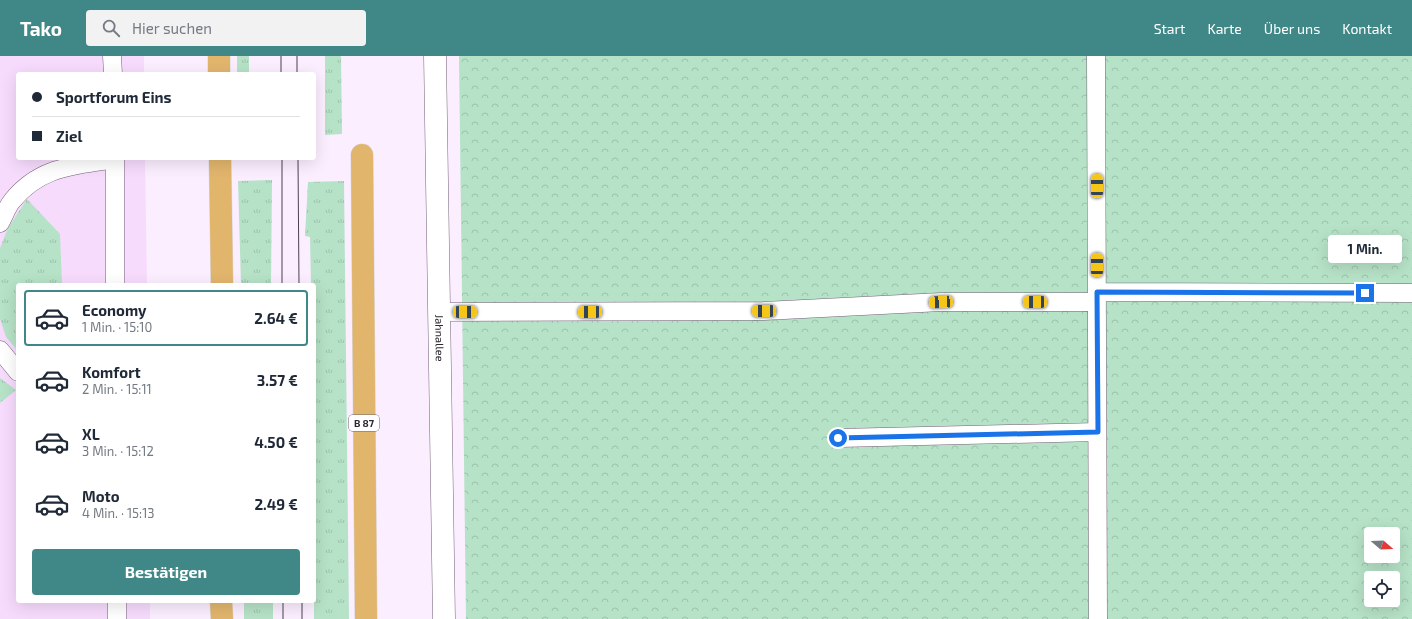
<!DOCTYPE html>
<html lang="de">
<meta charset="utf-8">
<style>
:root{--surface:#fff;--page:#f2f2f3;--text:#1f2937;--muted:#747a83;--line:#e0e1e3;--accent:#408887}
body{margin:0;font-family:"Exo 2",sans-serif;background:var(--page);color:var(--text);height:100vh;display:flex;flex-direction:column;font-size:15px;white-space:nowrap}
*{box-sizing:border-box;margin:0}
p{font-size:13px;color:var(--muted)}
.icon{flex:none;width:22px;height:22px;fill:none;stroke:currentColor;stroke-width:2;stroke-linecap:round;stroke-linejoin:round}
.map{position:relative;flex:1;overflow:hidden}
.panel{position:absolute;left:16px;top:227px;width:300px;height:320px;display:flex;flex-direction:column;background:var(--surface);border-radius:4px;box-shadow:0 4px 16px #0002}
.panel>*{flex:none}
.top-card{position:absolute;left:16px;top:16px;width:300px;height:88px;border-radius:4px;box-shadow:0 4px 16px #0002;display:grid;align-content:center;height:88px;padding:0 16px;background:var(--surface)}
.needle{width:26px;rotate:109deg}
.controls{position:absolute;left:1364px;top:471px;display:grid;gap:8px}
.controls a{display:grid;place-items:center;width:36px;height:36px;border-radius:4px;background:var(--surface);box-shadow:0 4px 16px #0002;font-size:20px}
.end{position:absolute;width:18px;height:18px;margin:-9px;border:5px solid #1a73e8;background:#fff;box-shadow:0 0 0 2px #fff}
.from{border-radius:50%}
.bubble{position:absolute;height:28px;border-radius:4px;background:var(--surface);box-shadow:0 4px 16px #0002;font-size:13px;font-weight:700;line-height:28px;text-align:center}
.car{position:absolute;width:12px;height:24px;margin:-12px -6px;border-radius:5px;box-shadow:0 0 3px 1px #0007;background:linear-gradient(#f5c518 24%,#345 0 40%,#f5c518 0 76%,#345 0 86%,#f5c518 0)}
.top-card b{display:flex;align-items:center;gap:14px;height:38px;font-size:15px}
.top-card b+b{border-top:1px solid var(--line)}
.top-card i{width:10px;height:10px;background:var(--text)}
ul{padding:7px 0 0;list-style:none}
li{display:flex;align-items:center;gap:12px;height:56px;margin:0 8px 6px;padding:0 8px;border:2px solid transparent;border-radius:4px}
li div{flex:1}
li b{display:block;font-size:15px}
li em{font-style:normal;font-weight:700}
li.active{border-color:var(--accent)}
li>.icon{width:36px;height:36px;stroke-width:1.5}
.cta{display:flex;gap:8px;margin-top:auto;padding:8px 16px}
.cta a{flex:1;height:46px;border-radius:4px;background:var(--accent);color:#fff;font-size:16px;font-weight:700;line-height:46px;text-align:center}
header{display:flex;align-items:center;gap:24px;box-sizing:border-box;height:56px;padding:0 20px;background:var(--accent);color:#fff}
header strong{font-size:19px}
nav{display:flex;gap:22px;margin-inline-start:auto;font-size:14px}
.search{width:280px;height:36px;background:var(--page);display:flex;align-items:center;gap:10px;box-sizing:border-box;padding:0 14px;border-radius:4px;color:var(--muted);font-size:15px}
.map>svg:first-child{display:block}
.built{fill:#f7dbfd}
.grass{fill:url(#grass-tufts)}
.forest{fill:url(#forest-crowns);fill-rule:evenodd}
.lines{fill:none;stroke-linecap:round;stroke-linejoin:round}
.service-casing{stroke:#756179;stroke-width:19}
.pedestrian-casing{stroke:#756179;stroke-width:23}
.primary-casing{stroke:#d9d8da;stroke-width:23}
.service{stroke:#fff;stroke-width:18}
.pedestrian{stroke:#fff;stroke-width:22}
.primary{stroke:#e2b56d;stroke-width:22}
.tram{stroke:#4a424d;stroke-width:1}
.route{stroke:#1a73e8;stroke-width:5}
.labels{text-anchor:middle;stroke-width:3.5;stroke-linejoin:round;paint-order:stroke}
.shield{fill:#fff;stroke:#6d676e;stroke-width:1}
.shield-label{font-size:10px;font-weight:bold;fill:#2e2630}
.street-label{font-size:11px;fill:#2e2630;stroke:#fff}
</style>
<header>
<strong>Tako</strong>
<div class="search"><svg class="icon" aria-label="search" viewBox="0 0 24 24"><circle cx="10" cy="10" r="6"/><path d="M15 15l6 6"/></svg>Hier suchen</div>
<nav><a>Start</a><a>Karte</a><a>Über uns</a><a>Kontakt</a></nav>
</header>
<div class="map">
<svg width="1412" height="563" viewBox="0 0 1412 563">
<defs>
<pattern id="grass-tufts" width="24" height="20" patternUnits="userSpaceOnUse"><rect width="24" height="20" fill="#b6e2c7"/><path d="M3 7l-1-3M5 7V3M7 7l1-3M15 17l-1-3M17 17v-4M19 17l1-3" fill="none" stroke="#9dc2ab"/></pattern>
<pattern id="forest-crowns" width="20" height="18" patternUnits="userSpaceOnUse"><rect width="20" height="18" fill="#b6e2c7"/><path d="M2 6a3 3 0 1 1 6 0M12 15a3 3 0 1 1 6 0" fill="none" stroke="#9dc2ab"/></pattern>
</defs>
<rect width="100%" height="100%" fill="#fbeeff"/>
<!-- built -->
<path class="built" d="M0 0H144V18H18V102H145L147 229H18V545H150V563H0Z"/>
<!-- grass -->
<path class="grass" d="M237 0H249V18H237Z
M325 0H341L342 78 325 79Z
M272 124 271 229H241L238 125Z
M344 125 349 563H314V229H311L310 181 305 180 308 126Z
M27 143 60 178 62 229H18V295L6 281 0 263V192L8 172Z
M0 322 16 334 0 347Z
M244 545H273V563H244Z"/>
<!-- forest -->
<path class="forest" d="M459 0H1412V563H466ZM1371 478H1393V500H1371ZM1371 522H1393V544H1371Z"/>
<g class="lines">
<!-- service casing -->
<g class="service-casing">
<path id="service" d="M112 0 113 18
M1096 0 1098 563
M115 102V229
M0 167C4 160 7 151 12 145 40 110 74 110 115 103
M1097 236 1412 237
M439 256 764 255 941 246H1097
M0 294 18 316
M839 382 1097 376
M117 545V563"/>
</g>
<!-- pedestrian casing -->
<g class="pedestrian-casing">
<g id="pedestrian">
<path id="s1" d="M435 0 444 563"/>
</g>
</g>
<!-- primary casing -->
<g class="primary-casing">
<path id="primary" d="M219 0V18
M362 99 366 563
M220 102 222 229
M221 545 222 563"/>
</g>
<!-- service -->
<use href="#service" class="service"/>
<!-- pedestrian -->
<use href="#pedestrian" class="pedestrian"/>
<!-- primary -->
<use href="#primary" class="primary"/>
<!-- tram -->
<path class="tram" d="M281 0V18
M297 0V18
M282 102V229
M298 102 299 229
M283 545V563
M302 545V563"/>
</g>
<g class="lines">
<!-- route -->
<path class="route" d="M838 382 1098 376 1097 236 1365 237"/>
</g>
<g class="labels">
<!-- shield labels -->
<rect class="shield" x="349" y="359" width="30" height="16" rx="3"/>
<g class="shield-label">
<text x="364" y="371">B 87</text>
</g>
<!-- street labels -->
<g class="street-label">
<text dy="4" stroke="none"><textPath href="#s1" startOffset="282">Jahnallee</textPath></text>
</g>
</g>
</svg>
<div class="controls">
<a><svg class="needle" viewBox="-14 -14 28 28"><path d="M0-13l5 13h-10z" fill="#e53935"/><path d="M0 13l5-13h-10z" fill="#747a83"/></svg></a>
<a><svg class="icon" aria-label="locate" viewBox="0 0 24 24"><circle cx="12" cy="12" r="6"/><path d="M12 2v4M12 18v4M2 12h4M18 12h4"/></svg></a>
</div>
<i class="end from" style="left:838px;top:382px"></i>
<i class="end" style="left:1365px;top:237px"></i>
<div class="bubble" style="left:1328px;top:179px;width:74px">1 Min.</div>
<i class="car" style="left:1097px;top:130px;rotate:0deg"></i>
<i class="car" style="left:1097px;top:209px;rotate:0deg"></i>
<i class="car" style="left:941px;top:246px;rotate:267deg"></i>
<i class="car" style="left:1035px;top:246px;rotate:270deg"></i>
<i class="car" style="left:764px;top:255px;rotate:270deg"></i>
<i class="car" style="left:465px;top:256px;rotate:90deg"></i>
<i class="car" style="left:590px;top:256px;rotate:270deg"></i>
<div class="top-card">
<b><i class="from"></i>Sportforum Eins</b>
<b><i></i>Ziel</b>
</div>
<section class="panel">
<ul>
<li class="active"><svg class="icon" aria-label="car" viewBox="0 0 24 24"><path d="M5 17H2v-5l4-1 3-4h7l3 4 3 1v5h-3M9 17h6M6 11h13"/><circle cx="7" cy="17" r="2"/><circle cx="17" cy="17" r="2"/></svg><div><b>Economy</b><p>1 Min. · 15:10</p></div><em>2.64 €</em></li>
<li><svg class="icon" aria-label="car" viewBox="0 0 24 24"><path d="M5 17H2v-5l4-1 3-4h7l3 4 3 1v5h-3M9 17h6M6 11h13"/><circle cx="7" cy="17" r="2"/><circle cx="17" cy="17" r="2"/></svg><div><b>Komfort</b><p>2 Min. · 15:11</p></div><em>3.57 €</em></li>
<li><svg class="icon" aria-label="car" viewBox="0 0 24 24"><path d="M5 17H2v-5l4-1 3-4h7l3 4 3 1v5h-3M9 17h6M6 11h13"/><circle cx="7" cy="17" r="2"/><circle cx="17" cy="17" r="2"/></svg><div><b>XL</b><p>3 Min. · 15:12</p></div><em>4.50 €</em></li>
<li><svg class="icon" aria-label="car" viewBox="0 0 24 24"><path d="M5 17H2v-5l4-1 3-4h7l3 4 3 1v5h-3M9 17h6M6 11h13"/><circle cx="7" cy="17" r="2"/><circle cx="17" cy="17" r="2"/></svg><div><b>Moto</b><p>4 Min. · 15:13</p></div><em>2.49 €</em></li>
</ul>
<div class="cta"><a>Bestätigen</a></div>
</section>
</div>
